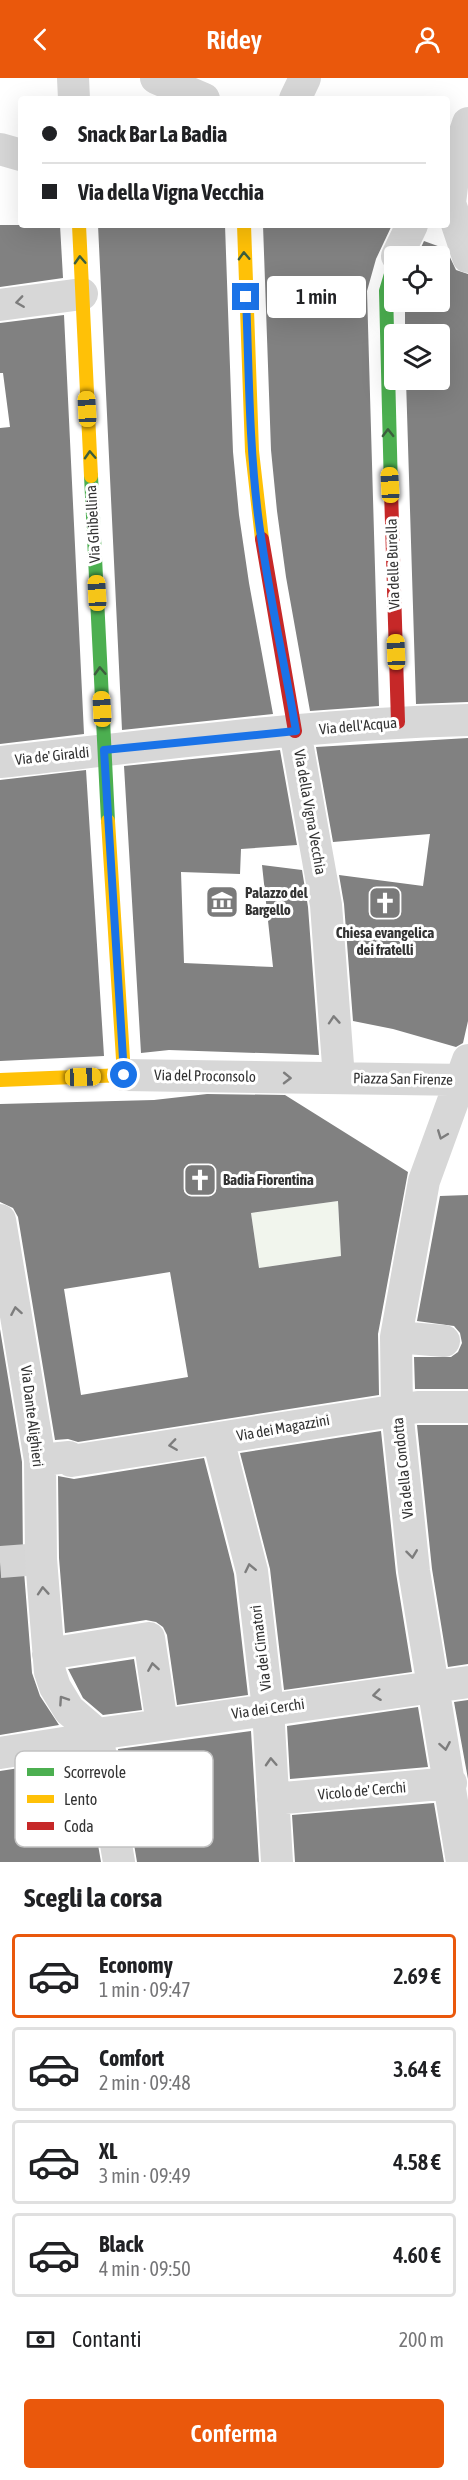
<!DOCTYPE html>
<html lang="it">
<meta charset="utf-8">
<style>
:root{--surface:#fff;--page:#f2f2f2;--text:#202124;--muted:#757577;--line:#e0e0e0;--accent:#ea580c}
body{margin:0;font-family:"Asap Condensed",sans-serif;background:var(--page);color:var(--text);height:100vh;display:flex;flex-direction:column;font-size:22px;white-space:nowrap}
*{box-sizing:border-box;margin:0}
p{font-size:20px;color:var(--muted)}
.icon{flex:none;width:33px;height:33px;fill:none;stroke:currentColor;stroke-width:2;stroke-linecap:round;stroke-linejoin:round}
.map{position:relative;height:1784px;overflow:hidden}
.side{display:flex;flex-direction:column;background:var(--surface);flex:1}
.side>*{flex:none}
.top-card{position:absolute;left:18px;top:18px;width:432px;height:132px;border-radius:6px;box-shadow:0 6px 24px #0002;display:grid;align-content:center;height:132px;padding:0 24px;background:var(--surface)}
.fabs{position:absolute;left:384px;top:168px;display:grid;gap:12px}
.fabs a{display:grid;place-items:center;width:66px;height:66px;border-radius:6px;background:var(--surface);box-shadow:0 6px 24px #0002;font-size:30px}
.end{position:absolute;width:27px;height:27px;margin:-14px;border:8px solid #1a73e8;background:#fff;box-shadow:0 0 0 3px #fff}
.from{border-radius:50%}
.bubble{position:absolute;height:42px;border-radius:6px;background:var(--surface);box-shadow:0 6px 24px #0002;font-size:20px;font-weight:600;line-height:42px;text-align:center}
.car{position:absolute;width:18px;height:36px;margin:-18px -9px;border-radius:8px;box-shadow:0 0 4px 2px #0007;background:linear-gradient(#f5c518 24%,#345 0 40%,#f5c518 0 76%,#345 0 86%,#f5c518 0)}
.top-card b{display:flex;align-items:center;gap:21px;height:57px;font-size:22px}
.top-card b+b{border-top:2px solid var(--line)}
.top-card i{width:15px;height:15px;background:var(--text)}
ul{padding:0;list-style:none}
li{display:flex;align-items:center;gap:18px;height:84px;margin:0 12px 9px;padding:0 12px;border:3px solid var(--line);border-radius:6px}
li div{flex:1}
li b{display:block;font-size:22px}
li em{font-style:normal;font-weight:600}
li.current{border-color:var(--accent)}
li>.icon{width:54px;height:54px;stroke-width:1.5}
h2{padding:0 24px;font-size:27px;line-height:72px}
.pay{display:flex;align-items:center;gap:15px;height:66px;padding:0 24px;font-size:22px}
.pay p{margin-inline-start:auto}
.cta{display:flex;gap:12px;margin-top:auto;padding:12px 24px}
.cta a{flex:1;height:69px;border-radius:6px;background:var(--accent);color:#fff;font-size:24px;font-weight:600;line-height:69px;text-align:center}
header{display:flex;justify-content:space-between;align-items:center;height:78px;padding:0 24px;background:var(--accent);color:#fff;font-size:27px;font-weight:600}
.map>svg:first-child{display:block}
.green{fill:#f1f5ed}
.building{fill:#818181;fill-rule:evenodd}
.lines{fill:none;stroke-linecap:round;stroke-linejoin:round}
.street-tunnel{stroke:#d6d6d6;stroke-width:32;stroke-dasharray:32 16;stroke-linecap:butt}
.street{stroke:#d7d7d7;stroke-width:32}
.fast{stroke:#4caf50;stroke-width:14}
.slow{stroke:#ffc107;stroke-width:14}
.jam{stroke:#c62828;stroke-width:14}
.oneway{stroke:#3c5e3d}
.oneway2{stroke:#7d7d7d}
.route{stroke:#1a73e8;stroke-width:8}
.labels{text-anchor:middle;stroke-width:6;stroke-linejoin:round;paint-order:stroke}
.street-label{font-size:15px;fill:#333;stroke:#fff}
.poi-label{font-size:15px;font-weight:bold;fill:#333;stroke:#fff;text-anchor:start}
.key{fill:#fff;stroke:#c2c2c2;stroke-width:1.5}
.key-label{font-size:16px;fill:#333}
</style>
<header><svg class="icon" aria-label="back" viewBox="0 0 24 24"><path d="M15 5l-7 7 7 7"/></svg>Ridey<svg class="icon" aria-label="person" viewBox="0 0 24 24"><circle cx="12" cy="8" r="4"/><path d="M4 21q1-7 8-7t8 7"/></svg></header>
<div class="map">
<svg width="468" height="1784" viewBox="0 0 468 1784">
<rect width="100%" height="100%" fill="#fff"/>
<!-- green -->
<path class="green" d="M338 1123 341 1178 259 1190 251 1135Z"/>
<!-- building -->
<path class="building" d="M0 147H60L63 200 0 209Z
M98 147H225L233 374 239 437 249 505 273 636 122 652Z
M263 147H392L376 181 367 213 379 628 310 633 286 499 277 433 271 372Z
M424 163 446 171 456 192 468 196V624L416 626 406 302H440V256H405V224H440V178H417Z
M64 237 84 656 0 666V350L10 349 3 295H0V245Z
M468 660V943L463 965 456 969 393 951 353 943 344 826 339 797 423 808 430 756 333 764 316 669Z
M280 672 297 767 241 771 240 796 181 794 184 885 273 889 262 787 302 792 308 829 319 977 169 972 141 975 124 688Z
M86 692 104 978 0 983V702Z
M207 1016 285 1017 408 1094 378 1256 379 1317 78 1364 68 1361 55 1362 18 1139 13 1130 0 1124V1026L154 1022ZM338 1123 341 1178 259 1190 251 1135ZM170 1194 188 1299 81 1317 64 1211Z
M468 1117V1311H415L414 1279H451L458 1274 462 1265 460 1255 454 1248 417 1243 440 1118Z
M0 1251 22 1384 23 1481 32 1595 40 1618 59 1647 0 1657Z
M417 1347H468V1586L448 1589 432 1491Z
M381 1353 396 1495 412 1594 284 1612 270 1491 240 1375Z
M204 1380 234 1496 248 1617 177 1627 167 1557 163 1549 156 1544 146 1542 65 1555 59 1480 58 1398 74 1401Z
M134 1581 142 1632 103 1637 83 1620 68 1591Z
M468 1622V1701L454 1624Z
M418 1629 428 1689 290 1701 287 1648Z
M251 1653 259 1784H137L118 1671Z
M83 1680 101 1784H0V1693Z
M434 1725 444 1784H295L292 1737Z"/>
<g class="lines">
<!-- street-tunnel -->
<path class="street-tunnel" d="M0 1484 41 1481"/>
<!-- street -->
<path class="street" d="M73 0 74 21
M156 0 204 21
M295 21 305 0
M468 45 455 84 450 125 468 179
M0 71 21 77
M397 178 412 147
M0 227 82 216
M295 653 326 827 339 1000
M0 684C156 667 312 646 468 642
M124 997 468 1002
M0 1142 40 1382 41 1481 50 1594 55 1609 69 1632 97 1656 119 1784
M396 1259 444 1263
M218 1361 252 1493 268 1631 277 1784
M40 1382 69 1379 71 1383 418 1329H468
M48 1576 149 1560 162 1646
M0 1675 89 1661 97 1656 468 1604
M273 1721 451 1705
M462 1784 414 1493 397 1332 396 1259 424 1103 468 982"/>
<!-- fast -->
<path class="fast" d="M91 398 108 743
M391 412 386 213 394 186"/>
<!-- slow -->
<path class="slow" d="M79 147 91 398
M244 147 252 373 262 461
M0 1002 124 997 108 743"/>
<!-- jam -->
<path class="jam" d="M391 412 398 644
M262 461 295 653"/>
</g>
<!-- one-way arrows -->
<defs><path id="oneway-chevron" d="M-2-3.5L2.5 0L-2 3.5" fill="none" stroke-width="1.6" stroke-linecap="round" stroke-linejoin="round" transform="scale(1.5)"/></defs>
<g class="oneway">
<use href="#oneway-chevron" transform="translate(244 178) rotate(-92)"/>
<use href="#oneway-chevron" transform="translate(80 182) rotate(-93)"/>
<use href="#oneway-chevron" transform="translate(388 355) rotate(-91)"/>
<use href="#oneway-chevron" transform="translate(90 377) rotate(-93)"/>
<use href="#oneway-chevron" transform="translate(100 593) rotate(-93)"/>
</g>
<g class="oneway2">
<use href="#oneway-chevron" transform="translate(20 224) rotate(172)"/>
<use href="#oneway-chevron" transform="translate(334 942) rotate(-94)"/>
<use href="#oneway-chevron" transform="translate(287 1000) rotate(1)"/>
<use href="#oneway-chevron" transform="translate(442 1057) rotate(111)"/>
<use href="#oneway-chevron" transform="translate(16 1233) rotate(-100)"/>
<use href="#oneway-chevron" transform="translate(173 1367) rotate(172)"/>
<use href="#oneway-chevron" transform="translate(412 1476) rotate(83)"/>
<use href="#oneway-chevron" transform="translate(250 1490) rotate(-102)"/>
<use href="#oneway-chevron" transform="translate(43 1513) rotate(-94)"/>
<use href="#oneway-chevron" transform="translate(153 1589) rotate(-99)"/>
<use href="#oneway-chevron" transform="translate(377 1617) rotate(173)"/>
<use href="#oneway-chevron" transform="translate(63 1622) rotate(-124)"/>
<use href="#oneway-chevron" transform="translate(445 1668) rotate(80)"/>
<use href="#oneway-chevron" transform="translate(271 1684) rotate(-93)"/>
</g>
<g class="lines">
<!-- route -->
<path class="route" d="M124 997 104 672 296 653C284 581 267 510 258 437 249 365 249 292 246 219"/>
</g>
<!-- icons -->
<defs>
<g id="museum-square" transform="scale(1.725)"><rect x="-9" y="-9" width="18" height="18" rx="4" fill="#7a7a7a" stroke="#fff"/><path d="M0-6L6-3V-2H-6V-3ZM-5-1h2V3h-2ZM-1-1h2V3h-2ZM3-1h2V3H3ZM-6 4H6V6H-6Z" fill="#fff"/></g>
<g id="church-square" transform="scale(1.725)"><rect x="-9" y="-9" width="18" height="18" rx="4" fill="#7a7a7a" stroke="#fff"/><path d="M-1.2-6h2.4v3.5h3.3v2.4h-3.3V6h-2.4V-.1h-3.3v-2.4h3.3Z" fill="#fff"/></g>
</defs>
<g fill-rule="evenodd">
<use href="#museum-square" x="222" y="824"/>
<use href="#church-square" x="385" y="825"/>
<use href="#church-square" x="200" y="1102"/>
</g>
<g class="labels">
<!-- street labels -->
<g class="street-label">
<text transform="translate(93 446) rotate(-93)" y="5">Via Ghibellina</text>
<text transform="translate(393 486) rotate(-92)" y="5">Via delle Burella</text>
<text transform="translate(358 648) rotate(-5)" y="5">Via dell'Acqua</text>
<text transform="translate(52 678) rotate(-6)" y="5">Via de' Giraldi</text>
<text transform="translate(310 734) rotate(80)" y="5">Via della Vigna Vecchia</text>
<text transform="translate(205 998) rotate(1)" y="5">Via del Proconsolo</text>
<text transform="translate(403 1001) rotate(1)" y="5">Piazza San Firenze</text>
<text transform="translate(32 1338) rotate(83)" y="5">Via Dante Alighieri</text>
<text transform="translate(283 1350) rotate(-10)" y="5">Via dei Magazzini</text>
<text transform="translate(403 1390) rotate(-96)" y="5">Via della Condotta</text>
<text transform="translate(261 1570) rotate(-97)" y="5">Via dei Cimatori</text>
<text transform="translate(268 1631) rotate(-8)" y="5">Via dei Cerchi</text>
<text transform="translate(362 1713) rotate(-5)" y="5">Vicolo de' Cerchi</text>
</g>
<!-- poi labels -->
<g class="poi-label">
<text x="245" y="820">Palazzo del<tspan x="245" dy="17">Bargello</tspan></text>
<text x="385" y="860" text-anchor="middle">Chiesa evangelica<tspan x="385" dy="17">dei fratelli</tspan></text>
<text x="223" y="1107">Badia Fiorentina</text>
</g>
</g>
<!-- legend -->
<rect x="15" y="1673" width="198" height="96" rx="9" class="key"/>
<rect x="27" y="1690" width="27" height="8" fill="#4caf50"/>
<rect x="27" y="1717" width="27" height="8" fill="#ffc107"/>
<rect x="27" y="1744" width="27" height="8" fill="#c62828"/>
<g class="key-label">
<text x="64" y="1700">Scorrevole</text>
<text x="64" y="1727">Lento</text>
<text x="64" y="1754">Coda</text>
</g>
</svg>
<div class="fabs">
<a><svg class="icon" aria-label="locate" viewBox="0 0 24 24"><circle cx="12" cy="12" r="6"/><path d="M12 2v4M12 18v4M2 12h4M18 12h4"/></svg></a>
<a><svg class="icon" aria-label="layers" viewBox="0 0 24 24"><path d="M12 4l9 5-9 5-9-5zM3 14l9 5 9-5"/></svg></a>
</div>
<i class="end from" style="left:124px;top:997px"></i>
<i class="end" style="left:246px;top:219px"></i>
<div class="bubble" style="left:267px;top:198px;width:99px">1 min</div>
<i class="car" style="left:87px;top:331px;rotate:357deg"></i>
<i class="car" style="left:390px;top:407px;rotate:357deg"></i>
<i class="car" style="left:97px;top:515px;rotate:357deg"></i>
<i class="car" style="left:396px;top:574px;rotate:358deg"></i>
<i class="car" style="left:102px;top:631px;rotate:357deg"></i>
<i class="car" style="left:83px;top:999px;rotate:88deg"></i>
<div class="top-card">
<b><i class="from"></i>Snack Bar La Badia</b>
<b><i></i>Via della Vigna Vecchia</b>
</div>
</div>
<section class="side">
<h2>Scegli la corsa</h2>
<ul>
<li class="current"><svg class="icon" aria-label="car" viewBox="0 0 24 24"><path d="M5 17H2v-5l4-1 3-4h7l3 4 3 1v5h-3M9 17h6M6 11h13"/><circle cx="7" cy="17" r="2"/><circle cx="17" cy="17" r="2"/></svg><div><b>Economy</b><p>1 min · 09:47</p></div><em>2.69 €</em></li>
<li><svg class="icon" aria-label="car" viewBox="0 0 24 24"><path d="M5 17H2v-5l4-1 3-4h7l3 4 3 1v5h-3M9 17h6M6 11h13"/><circle cx="7" cy="17" r="2"/><circle cx="17" cy="17" r="2"/></svg><div><b>Comfort</b><p>2 min · 09:48</p></div><em>3.64 €</em></li>
<li><svg class="icon" aria-label="car" viewBox="0 0 24 24"><path d="M5 17H2v-5l4-1 3-4h7l3 4 3 1v5h-3M9 17h6M6 11h13"/><circle cx="7" cy="17" r="2"/><circle cx="17" cy="17" r="2"/></svg><div><b>XL</b><p>3 min · 09:49</p></div><em>4.58 €</em></li>
<li><svg class="icon" aria-label="car" viewBox="0 0 24 24"><path d="M5 17H2v-5l4-1 3-4h7l3 4 3 1v5h-3M9 17h6M6 11h13"/><circle cx="7" cy="17" r="2"/><circle cx="17" cy="17" r="2"/></svg><div><b>Black</b><p>4 min · 09:50</p></div><em>4.60 €</em></li>
</ul>
<div class="pay"><svg class="icon" aria-label="cash" viewBox="0 0 24 24"><path d="M3 7h18v10H3z"/><circle cx="12" cy="12" r="2"/></svg>Contanti<p>200 m</p></div>
<div class="cta"><a>Conferma</a></div>
</section>
